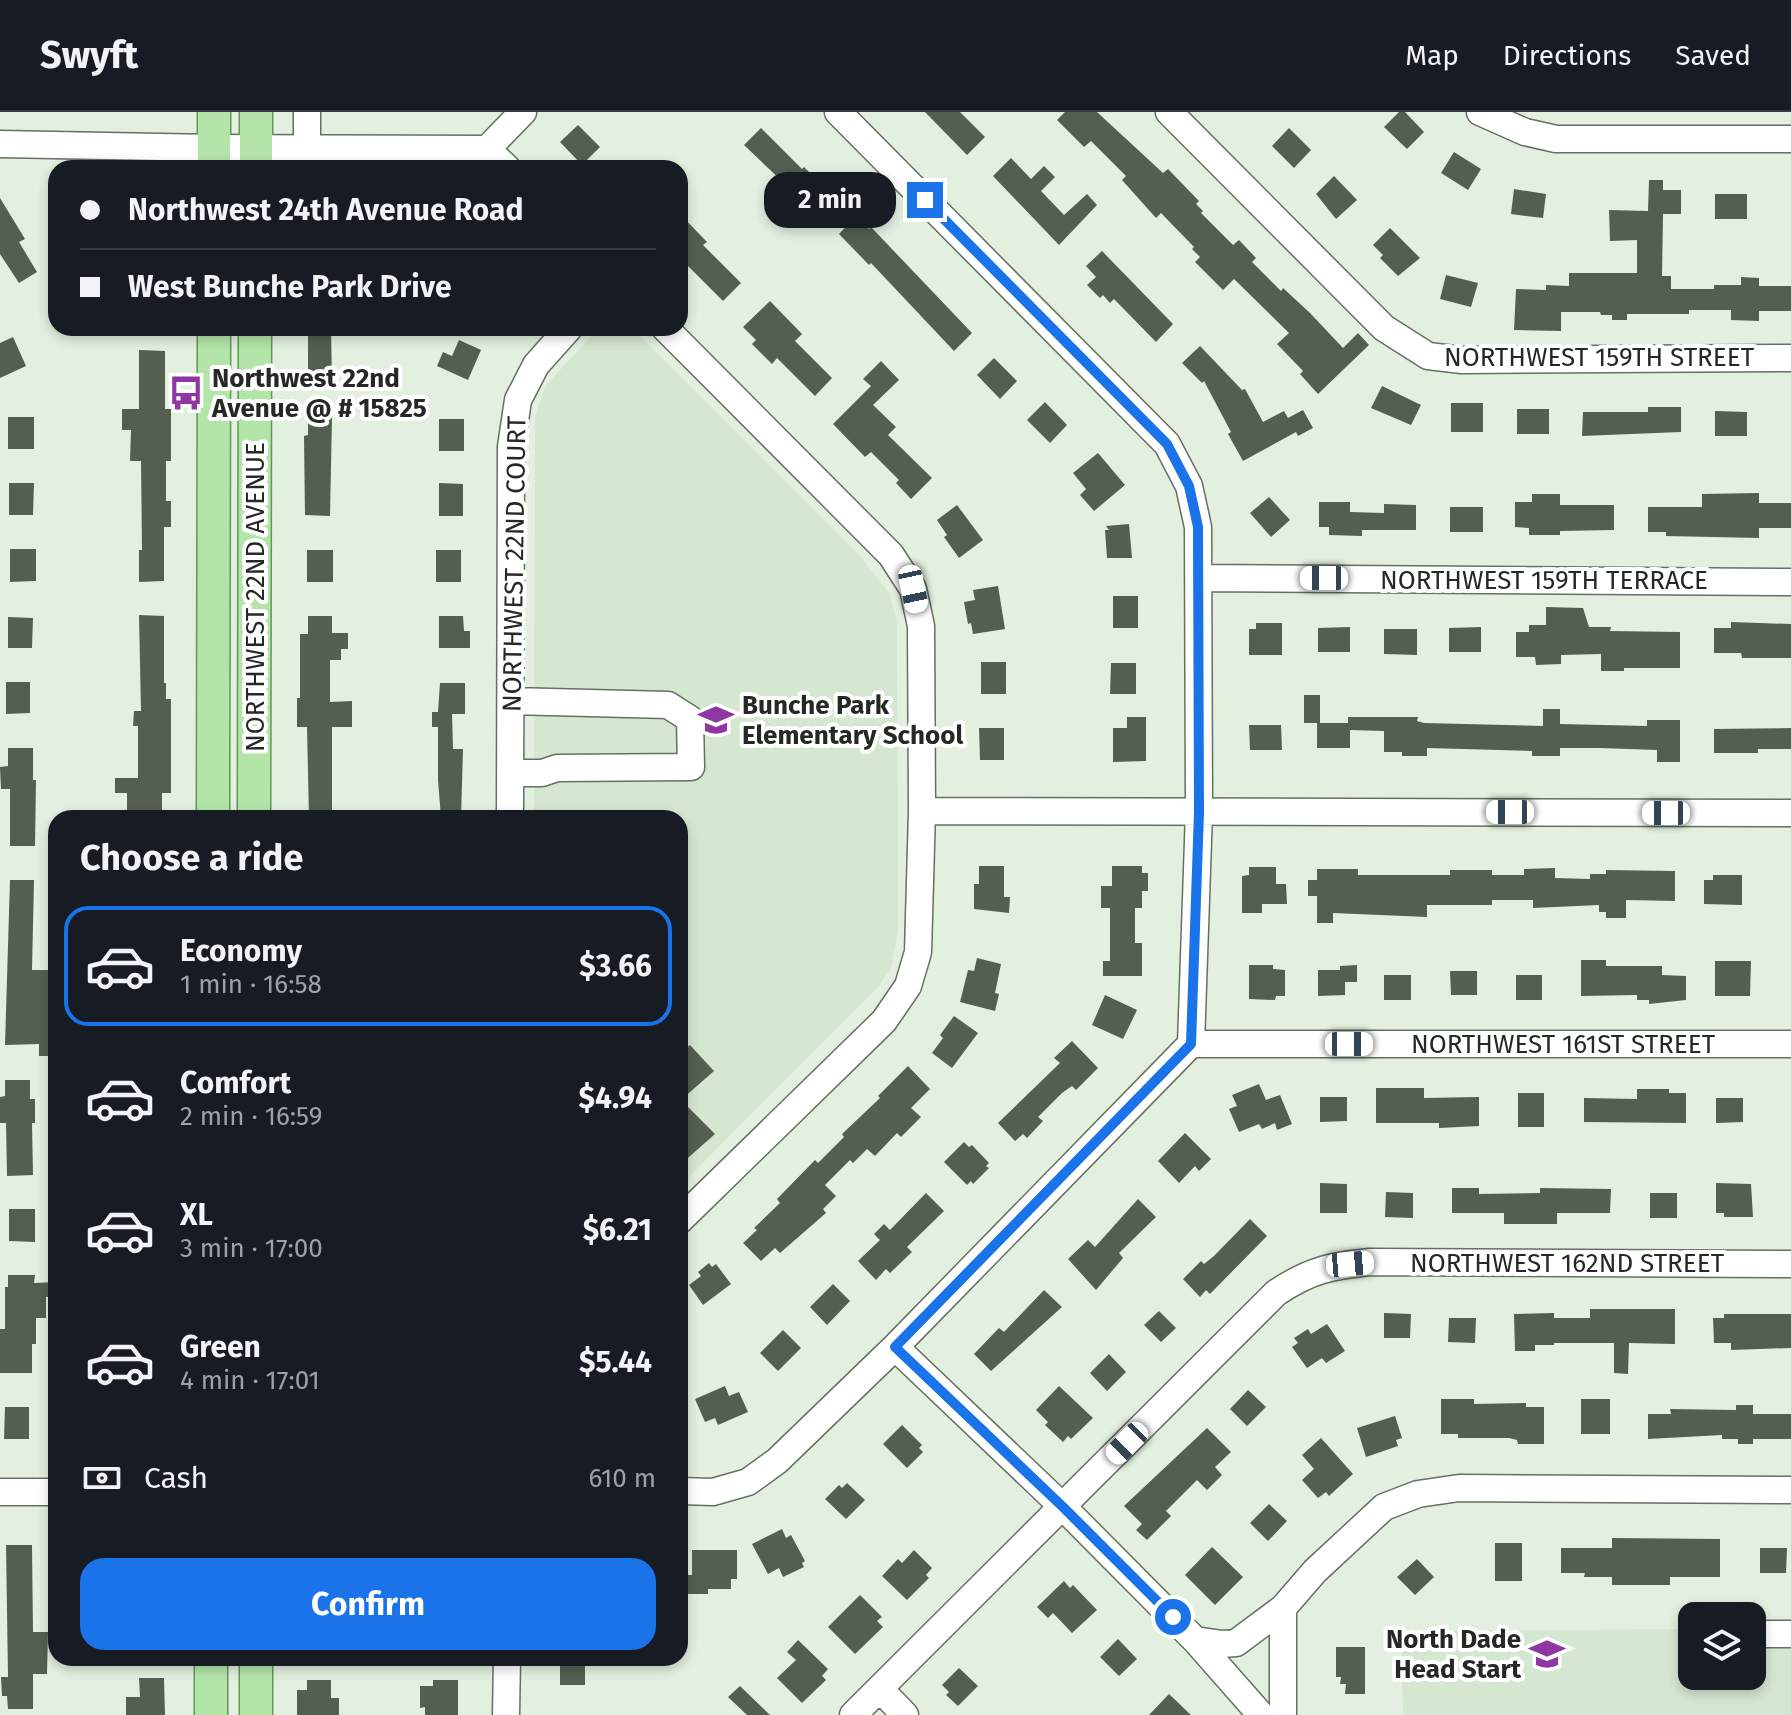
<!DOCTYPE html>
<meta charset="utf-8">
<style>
:root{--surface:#171b24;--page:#242831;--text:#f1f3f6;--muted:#9ea1a6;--line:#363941;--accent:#1a73e8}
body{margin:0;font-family:"Fira Sans",sans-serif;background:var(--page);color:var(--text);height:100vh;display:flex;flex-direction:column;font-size:30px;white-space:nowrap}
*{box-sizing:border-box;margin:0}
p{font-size:26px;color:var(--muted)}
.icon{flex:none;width:44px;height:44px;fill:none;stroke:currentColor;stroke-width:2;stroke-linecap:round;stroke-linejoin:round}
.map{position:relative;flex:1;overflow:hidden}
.drawer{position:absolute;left:48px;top:698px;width:640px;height:856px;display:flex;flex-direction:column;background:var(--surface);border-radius:24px;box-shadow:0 4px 12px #0003}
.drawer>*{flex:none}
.top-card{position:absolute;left:48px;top:48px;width:640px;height:176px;border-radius:24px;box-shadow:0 4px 12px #0003;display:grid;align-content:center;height:176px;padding:0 32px;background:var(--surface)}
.fabs{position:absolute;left:1678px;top:1490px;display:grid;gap:16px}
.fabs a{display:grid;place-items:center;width:88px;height:88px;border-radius:16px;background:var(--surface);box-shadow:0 4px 12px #0003;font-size:40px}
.end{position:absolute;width:36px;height:36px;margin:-18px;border:10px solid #1a73e8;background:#fff;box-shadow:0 0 0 4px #fff}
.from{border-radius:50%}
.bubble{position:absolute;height:56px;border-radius:24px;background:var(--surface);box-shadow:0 4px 12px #0003;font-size:26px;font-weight:700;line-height:56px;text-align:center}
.car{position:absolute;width:24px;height:48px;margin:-24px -12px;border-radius:10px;box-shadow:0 0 6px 2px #0007;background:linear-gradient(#fff 24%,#345 0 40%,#fff 0 76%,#345 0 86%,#fff 0)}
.top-card b{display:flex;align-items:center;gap:28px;height:76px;font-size:30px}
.top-card b+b{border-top:2px solid var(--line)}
.top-card i{width:20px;height:20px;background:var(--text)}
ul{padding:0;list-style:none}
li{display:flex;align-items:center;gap:24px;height:120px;margin:0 16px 12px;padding:0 16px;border:4px solid transparent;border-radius:24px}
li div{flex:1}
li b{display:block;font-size:30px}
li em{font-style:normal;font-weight:700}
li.current{border-color:var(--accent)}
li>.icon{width:72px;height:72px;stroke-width:1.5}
h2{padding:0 32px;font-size:36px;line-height:96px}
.pay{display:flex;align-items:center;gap:20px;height:88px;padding:0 32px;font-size:30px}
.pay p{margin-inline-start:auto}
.action{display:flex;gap:16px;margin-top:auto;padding:16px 32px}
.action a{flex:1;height:92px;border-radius:24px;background:var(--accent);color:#fff;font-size:32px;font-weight:700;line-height:92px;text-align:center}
header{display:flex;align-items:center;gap:48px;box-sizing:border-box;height:112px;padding:0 40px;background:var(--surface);border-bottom:2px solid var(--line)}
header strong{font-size:38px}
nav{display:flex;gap:44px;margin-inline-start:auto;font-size:28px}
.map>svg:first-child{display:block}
.built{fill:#d5e7d1}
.building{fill:#545f51}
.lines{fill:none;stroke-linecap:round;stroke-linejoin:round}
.minor-casing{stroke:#647062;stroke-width:29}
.major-casing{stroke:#609854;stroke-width:35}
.minor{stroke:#fff;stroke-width:26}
.major{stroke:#b3e5a9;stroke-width:32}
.route{stroke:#1a73e8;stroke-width:10}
.labels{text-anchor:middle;stroke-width:8;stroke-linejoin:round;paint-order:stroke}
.street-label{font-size:26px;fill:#242923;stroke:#fff}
.poi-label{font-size:26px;font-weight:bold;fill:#242923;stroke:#fff;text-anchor:start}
</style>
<header>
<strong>Swyft</strong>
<nav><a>Map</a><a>Directions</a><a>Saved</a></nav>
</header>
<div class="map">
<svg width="1791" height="1603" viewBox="0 0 1791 1603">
<rect width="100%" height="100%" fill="#e3f0e0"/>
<!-- built -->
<path class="built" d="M599 216H632L860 444 890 482 897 510 898 820 891 856 879 874 680 1074V706H534L535 305 545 274Z
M1791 1516V1603H1403L1401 1519 1692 1517V1564H1752V1517Z"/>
<!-- building -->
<path class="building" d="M925 0H960L985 25 967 43Z
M1065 0H1097L1163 61 1168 57 1199 89 1196 92 1203 99 1201 101 1233 133 1239 128 1256 146 1252 150 1281 179 1283 176 1310 201 1343 236 1358 221 1369 233 1318 282 1300 262 1303 259 1277 232 1289 221 1234 167 1223 178 1195 150 1200 145 1192 137 1194 135 1161 101 1156 106 1122 68 1126 64 1091 29 1084 35 1057 8Z
M1399 0H1405L1424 20 1407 37 1384 15Z
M578 13 600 35 582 53 560 30Z
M761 16 802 57 804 55 832 83 807 113 796 102 806 92 744 33Z
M1289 16 1311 38 1294 56 1272 34Z
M1454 40 1481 57 1468 78 1441 61Z
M1011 46 1031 67 1044 54 1055 65 1041 79 1064 103 1087 82 1097 93 1059 133 993 64Z
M1334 64 1357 88 1336 107 1316 82Z
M1649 68H1663V78H1681V102H1663L1662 164H1671V177H1714V173H1741V165L1759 166V174H1791V199H1759V209L1731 208V198H1689V202H1627V208H1612V203H1601L1600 200H1561V219L1514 218 1516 177 1546 178V173L1569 174V161H1637V128L1610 129 1609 98 1648 99Z
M1514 77 1546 82 1543 106 1511 102Z
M1715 82H1747V107H1715Z
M0 86 25 127 19 130 37 160 19 171 0 142Z
M680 102 707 130 703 133 741 171 723 189 680 146Z
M856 104 869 117 871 115 972 221 954 239 871 151 869 153 839 122Z
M1390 116 1420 146 1398 164 1380 146 1383 143 1373 133Z
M1102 139 1173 212 1156 230 1114 187 1110 191 1103 183 1100 186 1087 173 1096 165 1086 154Z
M1446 163 1478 171 1471 195 1440 187Z
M770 189 802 222 795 229 832 266 815 284 777 246 772 252 752 232 756 228 743 215Z
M308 216H331L332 271H308Z
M13 225 26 254 0 266V231Z
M459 228 481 238 468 268 437 254 443 240 452 244Z
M1200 234 1242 278 1245 277 1263 310 1284 299 1288 306 1303 298 1313 316 1298 324 1296 320 1243 349 1228 322 1231 320 1204 269 1202 271 1182 251Z
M139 238 165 239V297H171V349H166V389H171V415H164V469L139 470V438H142L141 349H130L131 318H122V297H139Z
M994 246 1017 269 1000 287 977 263Z
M881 249 899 268 873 293 896 315 888 323 932 366 911 387 896 371 899 368 871 340 865 345 833 312 871 274 863 267Z
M1382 274 1421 293 1411 313 1371 296Z
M1045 290 1067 313 1050 331 1027 308Z
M1451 291H1483V320H1451Z
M1648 295H1681V320L1582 324 1583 300H1648Z
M1517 297H1549V322H1517Z
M1715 299 1747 300V324H1715Z
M8 305H34V337H8Z
M308 305H332L330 404 305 403 304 324 308 323Z
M439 307H464V339H439Z
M1098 341 1125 373 1094 399 1080 383 1086 377 1073 361Z
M9 371H34L33 403H9Z
M439 371 463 372V404H439Z
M1759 381V391H1791V416H1759V426L1666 424V420H1648V395H1702V382Z
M1532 382H1560V393H1614V418L1560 419V423H1529V416L1515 415V390H1532Z
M1269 385 1290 408 1271 425 1250 401Z
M1319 390H1350V400L1384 401V392L1416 393V418H1362V424L1329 423V415H1319Z
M957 393 983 428 959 446 944 425 947 423 937 408Z
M1450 395H1483V420H1450Z
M1129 412 1132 446H1107L1105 418H1109L1106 414Z
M10 437H36V469L10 470Z
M307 438H333V470H307Z
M436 438H461V470H436Z
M998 474 1005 517 973 522 971 511 968 512 964 490 975 488 973 478Z
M1113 484H1138V516H1113Z
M1546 495 1583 496 1589 515H1611L1610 519 1680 520V556H1624V559H1601V542L1561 543V552L1536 553 1535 545H1516V520H1529V513H1546Z
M139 503 164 504V571H166V587H171V681H162V706H127V681H115V666H138V614H133L134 599H141Z
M308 504H332V521H348V537H341V548H330V590L352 589V615H332V706H309L307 615H297V586H300V522H308Z
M439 504H463L464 519H470V536H439Z
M8 505 33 506 32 536H8Z
M1731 510 1791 512V546H1742L1741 541H1714V516H1731Z
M1256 511H1282V543H1249V517H1256Z
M1350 515V540H1318V516Z
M1481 515V540H1449V516Z
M1384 517H1417V543L1384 542Z
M981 550H1006V582H981Z
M1111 551H1136V582H1110Z
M6 570H30V601L6 602Z
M440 571H465V602H452L453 637H463L461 706H441L438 668V615H432V600H438Z
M1304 583H1320V611H1304Z
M1543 597H1560V612L1647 614V608H1680V650H1657V638L1600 636H1560V644H1532V639L1427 636V644H1402V640H1384V619L1350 618V636H1317V611H1348V605H1418L1417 609 1424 611 1543 614Z
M1127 605H1146V649L1113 650V616H1127Z
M1249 613H1281L1282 638H1250Z
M979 616H1004V648H980Z
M1791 616V637H1758V641H1714V617Z
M8 636H33V668H36L35 734H10V677H1L0 655 8 654Z
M979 754H1004V785H1010L1009 801 974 797V772H979Z
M1112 754H1142V761H1148V779H1142V796H1135V831H1142V864H1103V849H1110V796H1101V774H1112Z
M1249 755H1276V772H1286L1287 792H1262V801H1242V764L1249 763Z
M1555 756V766L1590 767V762H1606V758L1675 759V789L1626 788V806H1606V800H1599V793L1533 796V788H1492V793H1427V805L1333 801V811H1317V784H1308V768H1317V757H1358V763H1450V758H1492V763H1524V757Z
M1713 763H1742V793L1704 792V768H1713Z
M10 768H34L32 858H56V944H39V932L5 933Z
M977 846 1001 852 995 881 999 882 995 899 960 890 968 858 974 859Z
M1581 848H1606V854H1662V863L1686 864V888L1649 892V888H1637V883L1581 884Z
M1715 849H1751L1750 884H1715Z
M1249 853H1273V857L1285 858V884H1276L1275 888 1249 887Z
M1357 853V870H1345V883L1318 884V858H1340V854Z
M1450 859H1477V883H1451Z
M1384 863H1411V888H1384Z
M1516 863H1542V888H1516Z
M1105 883 1137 898 1123 927 1092 913Z
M954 904 978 921 952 956 932 941 943 926 940 923Z
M1072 929 1098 956 1076 978 1072 974 1062 981 1038 1005 1043 1009 1027 1026 1023 1022 1015 1029 998 1011 1060 951 1054 946Z
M690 933 714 959 681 988 715 1022 680 1053V942Z
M908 954 930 977 911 996 921 1005 901 1025 897 1021 875 1044 867 1037 853 1051 850 1048 825 1073 836 1084 823 1097 826 1101 780 1141 775 1136 761 1149 743 1131 757 1118 754 1116 780 1091 777 1087 815 1048 818 1051 844 1025 842 1022 880 986 878 984Z
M5 968H30V987H35V1011H32L33 1063 7 1064 6 1011H0V985L5 984Z
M1259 972 1266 988 1280 983 1292 1012 1277 1018 1275 1011 1262 1017 1259 1012 1239 1020 1229 997 1237 994 1232 983Z
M1376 976H1424V986L1479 985V1014L1439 1016V1011H1376Z
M1637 977H1669V981H1686V1011L1584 1010V986L1637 987Z
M1518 981H1544V1015H1518Z
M1320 985H1347V1009L1320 1010Z
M1716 986H1743V1010L1716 1011Z
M1185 1021 1211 1047 1199 1059 1195 1054 1179 1071 1158 1049Z
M964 1030 969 1035 972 1033 989 1051 986 1054 989 1056 973 1072 971 1069 967 1073 944 1050Z
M1320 1071 1347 1072V1101H1320Z
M1716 1071 1751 1072 1753 1105H1724V1101H1716Z
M1452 1076H1479V1082L1540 1081V1076L1611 1077 1610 1101H1557V1112H1504V1101H1452Z
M1386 1080 1413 1081V1106L1385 1105Z
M926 1081 944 1099 907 1135 912 1140 890 1161 886 1157 876 1168 858 1149 880 1128 874 1122 884 1112 890 1118Z
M1650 1081H1677V1106H1650Z
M1138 1087 1156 1105 1119 1141 1123 1146 1096 1178 1068 1147 1088 1128 1095 1135Z
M9 1097H35V1130L9 1129Z
M1250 1107 1267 1124 1210 1182 1206 1178 1200 1185 1183 1167 1201 1149 1204 1152 1214 1144Z
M709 1151 712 1155 716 1152 731 1172 703 1193 689 1173 701 1164 698 1160Z
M8 1163H35L34 1171 56 1170V1185H46V1206H36V1232H32V1261H0V1217H5V1175H8Z
M833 1172 850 1189 827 1213 810 1195Z
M1044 1178 1062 1195 991 1259 974 1242 999 1216 1004 1220Z
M1590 1197H1675V1232L1629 1231 1628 1262 1614 1261V1231H1554V1233H1535V1239H1515L1514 1202 1554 1201V1206H1590Z
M1159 1199 1176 1216 1161 1230 1144 1213Z
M1384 1201 1411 1202 1410 1226H1384Z
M1724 1202H1791V1236L1731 1238V1231H1714L1713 1206H1724Z
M1449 1206H1476L1475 1231 1448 1230Z
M1327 1212 1345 1239 1326 1251 1322 1246 1307 1256 1292 1235 1298 1231 1294 1226 1308 1217 1311 1222Z
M783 1218 801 1236 778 1259 760 1241Z
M1109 1242 1126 1260 1107 1279 1090 1261Z
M725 1274 729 1284 739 1280 748 1300 718 1313 715 1306 705 1310 695 1287Z
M1059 1274 1093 1306 1071 1327 1068 1324 1063 1330 1045 1313 1048 1310 1036 1298Z
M1248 1278 1266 1295 1247 1314 1230 1297Z
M1441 1287H1474V1292L1526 1291V1295H1544V1332H1518L1517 1328 1509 1326H1458V1322H1441Z
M1581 1287H1610V1322H1581Z
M1736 1293H1753V1302H1791V1327H1753V1332H1738V1327H1722V1323L1648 1327V1302H1671L1670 1297 1736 1298Z
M5 1295H29V1327H4Z
M1395 1304 1402 1326 1396 1328 1398 1334 1366 1345 1357 1316Z
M902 1313 922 1333 919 1336 923 1340 907 1356 883 1332Z
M1207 1316 1231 1340 1215 1355 1222 1363 1207 1378 1197 1368 1166 1399 1171 1404 1147 1428 1136 1418 1142 1412 1124 1394Z
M1321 1326 1353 1362 1329 1384 1326 1380 1318 1386 1302 1368 1314 1357 1302 1343Z
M847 1371 865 1388 846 1407 825 1387 839 1373 842 1376Z
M1269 1392 1287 1409 1268 1429 1250 1411Z
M782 1417 786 1426 791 1423 805 1449 802 1451 804 1455 783 1465 779 1456 768 1462 752 1432Z
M1612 1426 1720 1427V1465H1670V1473H1612V1465H1584L1585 1461H1561V1436H1612Z
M1495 1431H1522V1469H1495Z
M6 1433H32L33 1520H48L47 1562H33V1597H8L7 1584H2L1 1565H8Z
M1212 1435 1243 1465 1215 1493 1185 1463Z
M1760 1436H1787L1786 1461H1760Z
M692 1438H737V1467H731V1477H708V1482H688V1463H692Z
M914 1438 932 1456 926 1463 929 1466 907 1488 882 1464 898 1447 902 1451Z
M1417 1447 1434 1465 1415 1483 1397 1465Z
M1064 1469 1070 1476 1073 1473 1097 1498 1072 1521 1053 1501 1048 1506 1037 1495Z
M860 1483 882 1505 877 1509 883 1515 855 1542 828 1515Z
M1118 1527 1137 1547 1119 1564 1100 1545Z
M798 1528 828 1557 822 1564 826 1568 802 1591 777 1566 796 1548 787 1540Z
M1336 1535H1365V1582H1345L1346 1572H1340L1341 1565H1336Z
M560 1546H585V1573H560Z
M959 1556 978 1574 958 1594 946 1583 949 1580 942 1573Z
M139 1566H164L165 1603H126V1585H140Z
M307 1568H331V1586H339V1603H297V1578H307Z
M433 1568H458V1603H425V1595L420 1596V1574H433Z
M740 1574 770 1603H747L728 1585Z
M1169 1582 1191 1603H1149Z"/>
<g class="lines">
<!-- minor casing -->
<g class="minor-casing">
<path id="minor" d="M307 0V35
M1169 0 1384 216 1428 244 1462 248 1791 246
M1480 0 1525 20 1556 27H1791
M0 32 214 36 487 37
M487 37 523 0
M487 37 507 56
M665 216 891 443 913 477 921 514 922 699 918 840 908 874 884 909 680 1108
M1200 466 1791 470
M510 661H542L557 656 691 655 690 607 668 593 511 589
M922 699 1791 701
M510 706 511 335 518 288 536 253 569 216
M1191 932H1791
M895 1235 1063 1395 1195 1528 1261 1603
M680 1379 713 1380 748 1370 777 1349 895 1235 1191 932 1199 700 1198 415 1189 374 1167 332 838 0
M0 1380H56
M1752 1522H1791
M1195 1528 1222 1532 1236 1531 1283 1496 1315 1459 1384 1395 1418 1382 1459 1376 1791 1378
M880 1577 905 1603
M506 1603 507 1546
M853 1603 1276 1181C1310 1158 1331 1154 1370 1150L1791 1152
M1283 1603V1496"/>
</g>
<!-- major casing -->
<g class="major-casing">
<path id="major" d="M214 56V0
M256 56V0
M213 706 214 216
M254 706 255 216
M256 1546V1603
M211 1603V1546"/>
</g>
<!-- minor -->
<use href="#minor" class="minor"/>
<!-- major -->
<use href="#major" class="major"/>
</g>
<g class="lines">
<!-- route -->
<path class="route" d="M925 88 1167 332 1189 374 1198 415 1199 700 1191 932 895 1235 1063 1395 1173 1505"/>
</g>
<!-- icons -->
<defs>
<g id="bus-bare" transform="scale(2.76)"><path d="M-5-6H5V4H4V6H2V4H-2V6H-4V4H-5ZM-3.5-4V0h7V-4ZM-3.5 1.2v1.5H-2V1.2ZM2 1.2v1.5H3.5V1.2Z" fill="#8f36a2" stroke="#fff" stroke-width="2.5" paint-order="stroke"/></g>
<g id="school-bare" transform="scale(2.76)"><path d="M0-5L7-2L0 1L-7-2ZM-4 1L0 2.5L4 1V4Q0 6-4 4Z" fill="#8f36a2" stroke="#fff" stroke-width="2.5" paint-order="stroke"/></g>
</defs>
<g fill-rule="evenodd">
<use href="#bus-bare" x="186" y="281"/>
<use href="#school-bare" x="716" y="608"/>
<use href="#school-bare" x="1547" y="1542"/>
</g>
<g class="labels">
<!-- street labels -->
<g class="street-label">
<text x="1599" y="254">NORTHWEST 159TH STREET</text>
<text transform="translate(514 452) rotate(-89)" y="9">NORTHWEST 22ND COURT</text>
<text x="1544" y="477">NORTHWEST 159TH TERRACE</text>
<text transform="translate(255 485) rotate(-90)" y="9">NORTHWEST 22ND AVENUE</text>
<text x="1563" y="941">NORTHWEST 161ST STREET</text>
<text x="1567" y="1160">NORTHWEST 162ND STREET</text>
</g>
<!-- poi labels -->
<g class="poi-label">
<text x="212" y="275">Northwest 22nd<tspan x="212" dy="30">Avenue @ # 15825</tspan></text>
<text x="742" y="602">Bunche Park<tspan x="742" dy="30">Elementary School</tspan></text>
<text x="1521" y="1536" text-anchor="end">North Dade<tspan x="1521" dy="30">Head Start</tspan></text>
</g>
</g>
</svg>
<div class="fabs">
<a><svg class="icon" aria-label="layers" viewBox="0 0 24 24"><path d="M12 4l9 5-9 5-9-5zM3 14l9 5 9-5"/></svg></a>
</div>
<i class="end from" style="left:1173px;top:1505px"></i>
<i class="end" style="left:925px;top:88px"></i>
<div class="bubble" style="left:764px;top:60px;width:132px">2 min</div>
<i class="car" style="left:1324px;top:466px;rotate:270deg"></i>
<i class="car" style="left:913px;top:477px;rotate:168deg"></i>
<i class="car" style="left:1510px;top:700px;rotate:270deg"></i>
<i class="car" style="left:1666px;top:701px;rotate:270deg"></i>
<i class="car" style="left:1349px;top:932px;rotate:90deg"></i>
<i class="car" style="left:1350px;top:1152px;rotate:85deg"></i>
<i class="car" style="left:1127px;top:1331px;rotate:225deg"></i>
<div class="top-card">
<b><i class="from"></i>Northwest 24th Avenue Road</b>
<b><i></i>West Bunche Park Drive</b>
</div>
<section class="drawer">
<h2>Choose a ride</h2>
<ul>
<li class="current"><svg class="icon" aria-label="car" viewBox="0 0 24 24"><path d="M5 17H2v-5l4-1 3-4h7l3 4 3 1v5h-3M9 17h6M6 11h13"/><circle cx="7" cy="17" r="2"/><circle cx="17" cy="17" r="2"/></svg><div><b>Economy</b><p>1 min · 16:58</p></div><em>$3.66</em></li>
<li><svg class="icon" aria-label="car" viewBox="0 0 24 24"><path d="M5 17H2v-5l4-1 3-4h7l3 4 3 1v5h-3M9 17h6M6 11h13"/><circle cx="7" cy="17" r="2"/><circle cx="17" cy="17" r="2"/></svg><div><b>Comfort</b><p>2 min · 16:59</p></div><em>$4.94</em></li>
<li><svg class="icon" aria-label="car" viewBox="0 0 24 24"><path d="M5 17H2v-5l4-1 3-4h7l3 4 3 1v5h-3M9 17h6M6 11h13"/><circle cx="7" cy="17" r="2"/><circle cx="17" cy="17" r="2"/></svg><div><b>XL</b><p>3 min · 17:00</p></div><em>$6.21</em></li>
<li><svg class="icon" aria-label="car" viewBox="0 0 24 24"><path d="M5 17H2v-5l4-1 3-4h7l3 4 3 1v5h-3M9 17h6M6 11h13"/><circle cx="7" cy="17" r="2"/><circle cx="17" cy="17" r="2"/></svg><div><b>Green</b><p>4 min · 17:01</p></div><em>$5.44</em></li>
</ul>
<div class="pay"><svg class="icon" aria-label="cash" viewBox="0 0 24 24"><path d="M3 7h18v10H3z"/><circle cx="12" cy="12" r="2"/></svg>Cash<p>610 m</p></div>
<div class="action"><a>Confirm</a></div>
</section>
</div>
